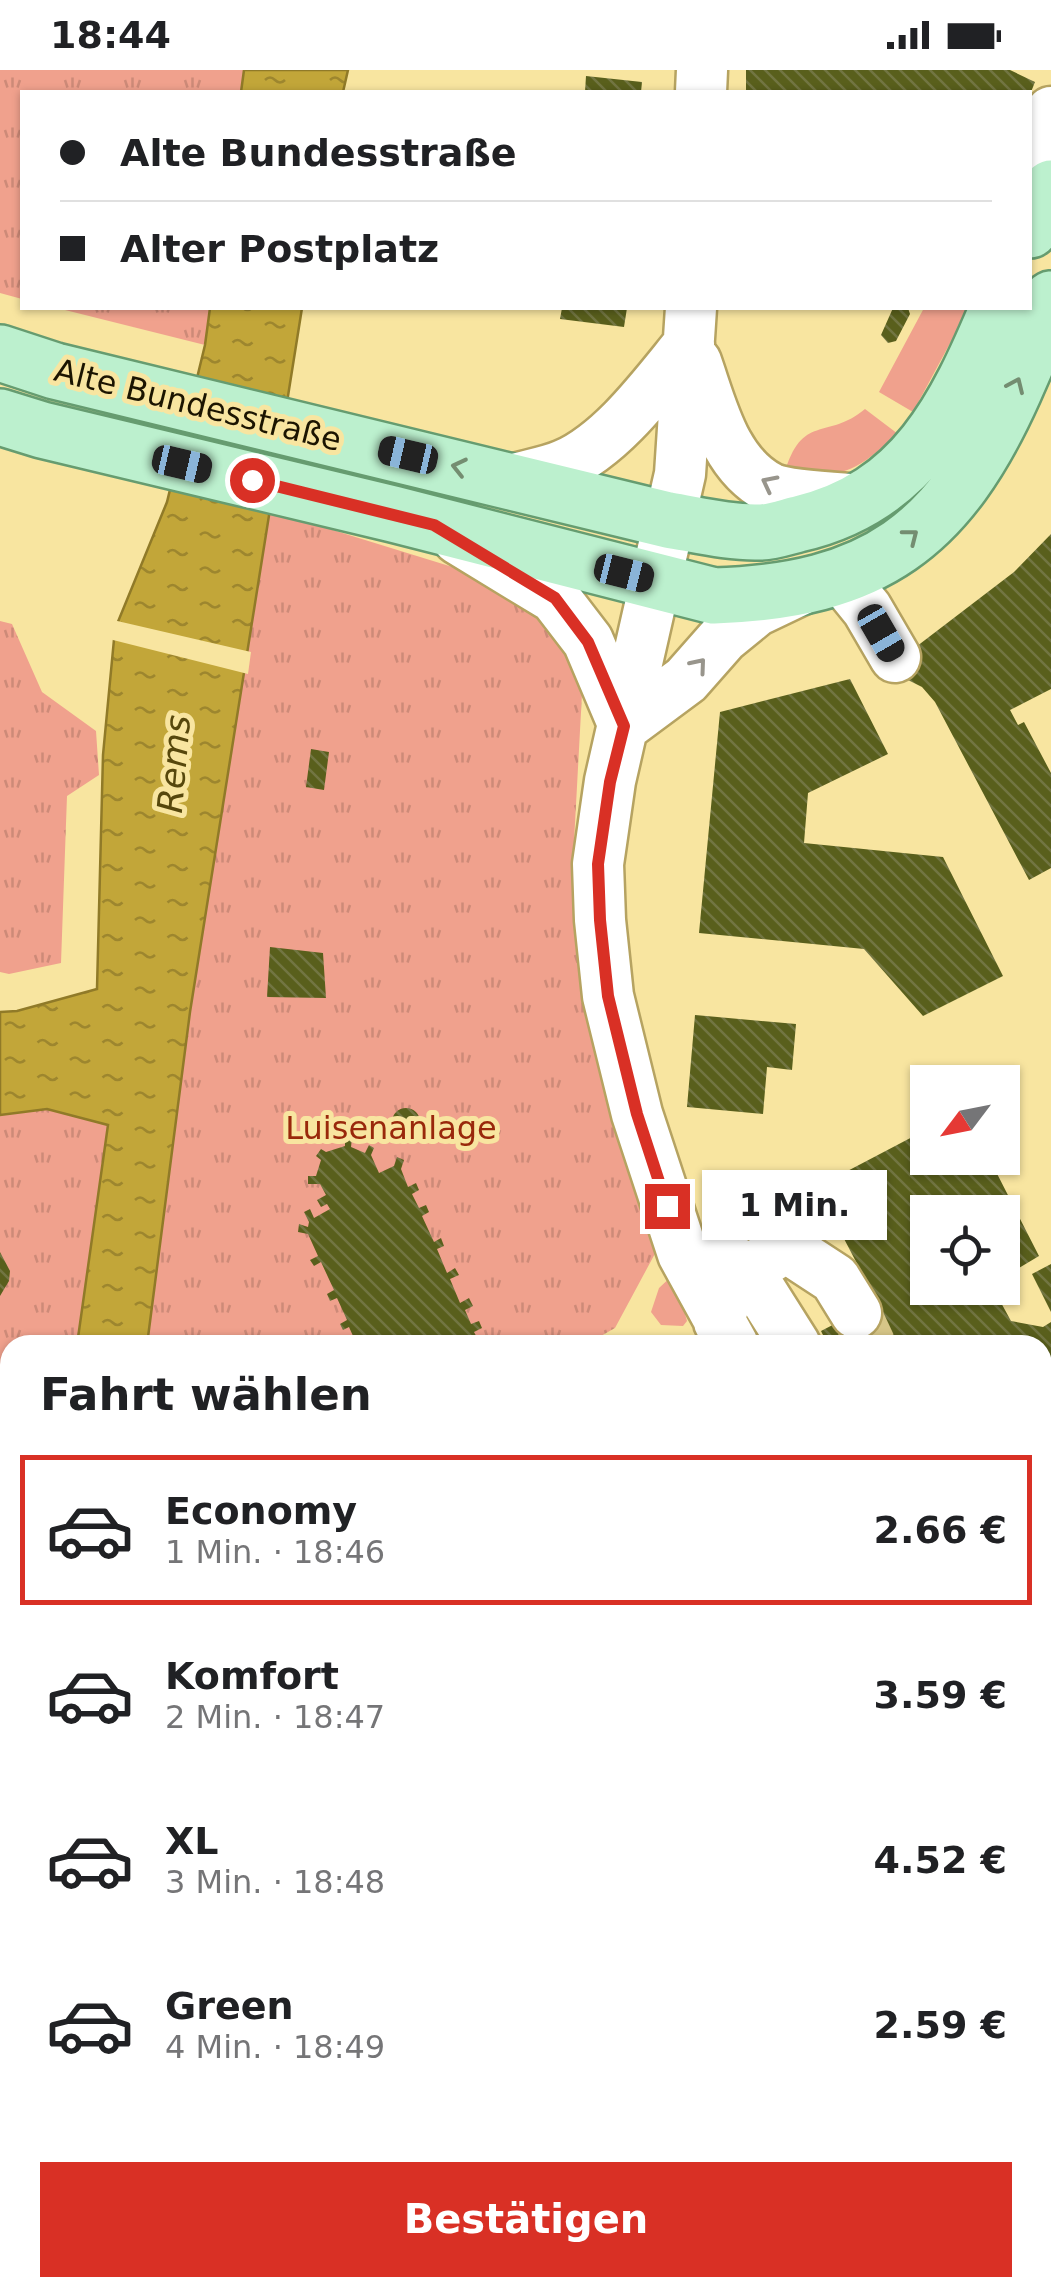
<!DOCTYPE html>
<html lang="de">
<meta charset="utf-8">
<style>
:root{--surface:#fff;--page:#f6f6f6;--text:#202124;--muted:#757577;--line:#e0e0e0;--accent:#d93025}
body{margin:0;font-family:"DejaVu Sans",sans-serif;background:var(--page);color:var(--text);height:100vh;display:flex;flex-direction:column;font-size:38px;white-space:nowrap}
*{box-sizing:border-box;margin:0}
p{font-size:32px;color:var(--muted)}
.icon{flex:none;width:55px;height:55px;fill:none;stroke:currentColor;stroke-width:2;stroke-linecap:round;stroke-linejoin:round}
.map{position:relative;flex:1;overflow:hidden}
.panel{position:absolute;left:0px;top:1265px;width:1052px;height:962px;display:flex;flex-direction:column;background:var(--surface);border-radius:30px 30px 0 0;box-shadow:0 2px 8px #0004}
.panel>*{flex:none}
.top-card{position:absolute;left:20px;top:20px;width:1012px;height:220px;border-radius:0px;box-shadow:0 2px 8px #0004;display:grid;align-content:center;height:220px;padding:0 40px;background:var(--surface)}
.needle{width:65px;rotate:238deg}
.tools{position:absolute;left:910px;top:995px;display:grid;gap:20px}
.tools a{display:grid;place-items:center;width:110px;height:110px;border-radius:0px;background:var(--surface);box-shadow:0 2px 8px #0004;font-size:50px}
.end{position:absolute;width:45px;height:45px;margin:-22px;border:12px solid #d93025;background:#fff;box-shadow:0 0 0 5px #fff}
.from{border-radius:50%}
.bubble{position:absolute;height:70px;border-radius:0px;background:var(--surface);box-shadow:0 2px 8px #0004;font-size:32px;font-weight:800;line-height:70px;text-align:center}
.car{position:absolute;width:30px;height:60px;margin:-30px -15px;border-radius:12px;box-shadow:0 0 8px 2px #0007;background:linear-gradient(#222 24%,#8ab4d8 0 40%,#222 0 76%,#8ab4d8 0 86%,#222 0)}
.top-card b{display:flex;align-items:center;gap:35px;height:95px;font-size:38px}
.top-card b+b{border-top:2px solid var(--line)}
.top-card i{width:25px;height:25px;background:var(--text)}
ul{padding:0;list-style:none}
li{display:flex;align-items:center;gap:30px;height:150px;margin:0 20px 15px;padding:0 20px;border:5px solid transparent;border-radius:0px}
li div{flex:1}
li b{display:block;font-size:38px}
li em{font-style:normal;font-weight:800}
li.active{border-color:var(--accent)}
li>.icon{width:90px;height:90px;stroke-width:1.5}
h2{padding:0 40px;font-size:45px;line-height:120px}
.primary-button{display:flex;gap:20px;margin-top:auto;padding:20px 40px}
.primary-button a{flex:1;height:115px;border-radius:0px;background:var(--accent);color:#fff;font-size:40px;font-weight:800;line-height:115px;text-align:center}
.status{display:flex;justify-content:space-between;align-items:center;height:70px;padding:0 50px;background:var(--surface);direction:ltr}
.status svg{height:28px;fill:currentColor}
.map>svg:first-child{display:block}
.built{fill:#f0db8e}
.green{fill:#f0a18d}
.park{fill:url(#park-tufts)}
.water{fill:url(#water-ripples);stroke:#907a28;stroke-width:2.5}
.pier{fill:#f8e5a0}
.building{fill:url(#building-back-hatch)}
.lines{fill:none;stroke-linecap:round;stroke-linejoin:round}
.minor-tunnel{stroke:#d7c688;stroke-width:50;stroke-dasharray:50 25;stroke-linecap:butt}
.minor-casing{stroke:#b6a361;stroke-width:55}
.major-casing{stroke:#669c70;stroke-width:60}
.minor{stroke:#fff;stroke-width:50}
.major{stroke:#bcf0ce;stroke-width:55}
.oneway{stroke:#748d71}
.oneway2{stroke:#98958c}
.route{stroke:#d93025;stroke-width:12}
.labels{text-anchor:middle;stroke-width:10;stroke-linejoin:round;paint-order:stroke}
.street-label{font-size:32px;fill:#1b1400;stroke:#f8e5a0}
.park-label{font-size:32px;fill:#99280b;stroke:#f8e5a0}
.water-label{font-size:35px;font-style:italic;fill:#56470c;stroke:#f8e5a0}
</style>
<div class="status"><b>18:44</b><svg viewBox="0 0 49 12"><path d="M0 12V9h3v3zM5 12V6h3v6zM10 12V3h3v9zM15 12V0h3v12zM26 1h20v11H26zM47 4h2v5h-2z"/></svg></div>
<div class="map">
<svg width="1051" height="2226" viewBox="0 0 1051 2226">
<defs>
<pattern id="park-tufts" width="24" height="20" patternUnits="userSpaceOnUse" patternTransform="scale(2.5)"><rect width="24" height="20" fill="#f0a18d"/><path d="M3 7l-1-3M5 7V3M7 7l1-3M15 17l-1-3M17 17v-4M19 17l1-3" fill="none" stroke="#cd8a78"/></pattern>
<pattern id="water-ripples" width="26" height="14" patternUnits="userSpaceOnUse" patternTransform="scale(2.5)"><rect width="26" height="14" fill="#c2a639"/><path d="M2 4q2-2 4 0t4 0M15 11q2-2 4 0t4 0" fill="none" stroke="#9d862e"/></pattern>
<pattern id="building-back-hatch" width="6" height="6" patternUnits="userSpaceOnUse" patternTransform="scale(2.5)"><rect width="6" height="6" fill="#595f1c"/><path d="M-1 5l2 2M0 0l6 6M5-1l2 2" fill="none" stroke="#727542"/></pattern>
</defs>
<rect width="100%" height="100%" fill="#f8e5a0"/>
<!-- built -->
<path class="built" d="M1042 1773 1051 1786V2041L1042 2047Z"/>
<!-- green -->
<path class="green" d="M924 238H969L913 342 879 322Z
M865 339 898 364C850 406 847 405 784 405 802 342 827 371 865 339Z
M674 1204 687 1251 683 1256 661 1255 651 1242 659 1218Z"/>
<!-- park -->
<path class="park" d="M0 0H244L241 22H22V229L0 223Z
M57 238H210L205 275Z
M268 440 514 516 540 531 583 605 574 772 601 1006 665 1165 615 1258 585 1275H147L190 942Z
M0 551 12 554 42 622 96 661 99 705 67 726 61 893 9 904 0 902Z
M47 1039 108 1055 77 1275H10V1391L0 1396V1045Z"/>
<!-- water -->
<path class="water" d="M244 0H348L343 22H241Z
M210 238H302L190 942 147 1275H77L108 1055 47 1039 0 1045V942L17 941 97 919 103 685 115 559 167 432 205 275Z
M10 1391V1522L0 1518V1396Z"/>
<!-- pier -->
<path class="pier" d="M113 550 251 582 248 604 109 569Z"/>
<!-- building -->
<path class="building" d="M746 0H1010L1035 12 1031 22H746Z
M586 6 642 12 641 22H585Z
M562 238H627L624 257 560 249Z
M893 238H908L910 244 896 271 888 273 881 265Z
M1051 464V619L1010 640 1018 655 1024 652 1051 703V798L1029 810 935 632 922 617 890 601 908 583 1014 502Z
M850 609 888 684 808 723 804 773 943 787 1003 906 923 946 864 879 699 863 720 642Z
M311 679 329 682 324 720 306 717Z
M270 877 323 883 326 928 267 927Z
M695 945 796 954 792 1000 767 997 763 1044 687 1037Z
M392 1052a14 14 0 1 1 28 0a14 14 0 1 1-28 0Z
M918 1064 928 1088H989L1039 1186 1002 1208V1142H928V1218H993L1011 1251 1043 1257 1051 1252V1344L1042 1342V1275H828L821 1261 877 1232 817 1117Z
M345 1068H352L351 1077 365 1083 369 1075 374 1078 371 1085 379 1103 394 1096 397 1087 404 1090 401 1099 408 1117 416 1113 419 1120 412 1124 419 1138 426 1135 429 1142 422 1146 434 1172 441 1168 444 1176 437 1179 447 1203 455 1198 459 1205 450 1209 460 1233 469 1228 473 1236 465 1240 471 1254 479 1251 482 1258 474 1262 481 1275H357L349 1257 343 1260 340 1254 347 1250 337 1228 330 1231 327 1224 334 1220 321 1192 314 1196 310 1190 318 1186 308 1164 298 1162 299 1154 308 1157 309 1152 304 1142 310 1139 314 1148 330 1139 327 1134 321 1137 317 1130 326 1125 320 1114H308V1106H316L321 1090 316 1086 321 1079 326 1082 345 1076Z
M0 1182 10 1201 9 1211 0 1226Z
M1051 1194V1242L1032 1204Z
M1051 1461V1548L1048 1550 1042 1539V1466Z
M10 1584V1662L0 1670V1591Z
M0 1829H6L10 1852V1930L0 1932Z
M1051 1859V1930L1042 1936V1865Z
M10 1977V2133L0 2135V1978Z
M1051 2090V2139L1042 2128V2097Z
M1051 2166V2226H1011L1004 2218H1042V2172Z
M62 2218H127L102 2226H65Z
M139 2218H197L195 2226H131Z
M307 2218H344L347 2226H296L294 2222Z
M352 2218H387L392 2226H355Z
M423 2218H499L482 2226H429Z
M584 2218H667L645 2226H588Z
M678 2218H718L720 2226H681Z"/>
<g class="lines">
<!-- minor-tunnel -->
<path class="minor-tunnel" d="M856 1243 871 1275"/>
<!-- minor casing -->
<g class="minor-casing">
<path id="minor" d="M701 22 702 0
M1051 42 1034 78 1042 93 1051 97
M691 238 680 404 610 711 598 794 600 850 608 926 637 1044 683 1184 733 1275
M696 292C712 337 724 394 770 418 787 426 843 428 864 430
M511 410C528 405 548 402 564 395 613 374 656 314 689 274
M458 469 555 528 588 571 624 656
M841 507 867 539 895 587
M624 656 686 610 723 568 756 541 800 520
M786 1177 835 1209 856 1243
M721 1184 747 1199 795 1275
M719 1252 730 1212 786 1177 795 1148
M1042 1618 1051 1627
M1042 1712 1051 1724
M0 1955H10
M1042 2022 1051 2017
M414 2218 420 2226
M751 2218 753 2226
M230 2226 250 2218
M901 2226 905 2218"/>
</g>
<!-- major casing -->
<g class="major-casing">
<path id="major" d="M1030 160 1051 118
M0 283 55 301 668 450C698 455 730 463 760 462 772 462 786 457 798 454 913 428 956 338 998 238
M0 347 42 360 393 444 714 526C874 521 949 466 1014 321 1027 291 1041 261 1051 229"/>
</g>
<!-- minor -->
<use href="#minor" class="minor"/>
<!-- major -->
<use href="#major" class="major"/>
</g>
<!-- one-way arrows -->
<defs><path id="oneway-chevron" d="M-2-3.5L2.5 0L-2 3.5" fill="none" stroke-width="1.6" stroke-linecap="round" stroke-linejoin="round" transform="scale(2.5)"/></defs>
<g class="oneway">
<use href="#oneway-chevron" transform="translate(1016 315) rotate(-66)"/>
<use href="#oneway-chevron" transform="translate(459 397) rotate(-167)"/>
<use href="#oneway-chevron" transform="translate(911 466) rotate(-38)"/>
</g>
<g class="oneway2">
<use href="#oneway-chevron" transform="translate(769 413) rotate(-153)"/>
<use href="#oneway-chevron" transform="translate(699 595) rotate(-50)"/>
</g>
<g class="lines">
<!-- route -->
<path class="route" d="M252 410 434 455 555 528 588 572 624 656 610 712 598 794 600 850 608 926 637 1044 667 1136"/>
</g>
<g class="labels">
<!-- street labels -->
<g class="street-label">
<text transform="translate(198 335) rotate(14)" y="11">Alte Bundesstraße</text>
</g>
<!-- park labels -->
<g class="park-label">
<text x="391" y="1069">Luisenanlage</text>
</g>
<!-- water labels -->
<g class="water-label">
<text transform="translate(174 694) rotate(-85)" y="12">Rems</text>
</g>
</g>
</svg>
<div class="tools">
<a><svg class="needle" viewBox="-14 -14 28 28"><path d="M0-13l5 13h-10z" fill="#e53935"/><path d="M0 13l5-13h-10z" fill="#757577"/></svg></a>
<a><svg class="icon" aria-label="locate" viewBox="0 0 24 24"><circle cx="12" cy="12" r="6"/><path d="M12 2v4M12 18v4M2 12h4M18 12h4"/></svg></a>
</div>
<i class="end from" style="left:252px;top:410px"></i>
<i class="end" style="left:667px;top:1136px"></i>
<div class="bubble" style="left:702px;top:1100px;width:185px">1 Min.</div>
<i class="car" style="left:408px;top:385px;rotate:283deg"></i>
<i class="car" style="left:182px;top:394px;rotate:103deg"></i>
<i class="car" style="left:624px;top:503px;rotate:104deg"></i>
<i class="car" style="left:881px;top:563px;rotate:150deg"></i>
<div class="top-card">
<b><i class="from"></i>Alte Bundesstraße</b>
<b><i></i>Alter Postplatz</b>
</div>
<section class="panel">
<h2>Fahrt wählen</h2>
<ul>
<li class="active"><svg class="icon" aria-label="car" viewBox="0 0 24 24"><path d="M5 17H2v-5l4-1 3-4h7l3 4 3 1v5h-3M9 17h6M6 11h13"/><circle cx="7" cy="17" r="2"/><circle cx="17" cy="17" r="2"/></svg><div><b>Economy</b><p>1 Min. · 18:46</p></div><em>2.66 €</em></li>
<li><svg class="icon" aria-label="car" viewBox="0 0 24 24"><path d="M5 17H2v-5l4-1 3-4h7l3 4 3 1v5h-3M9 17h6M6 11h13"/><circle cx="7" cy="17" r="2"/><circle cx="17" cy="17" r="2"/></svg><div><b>Komfort</b><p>2 Min. · 18:47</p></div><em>3.59 €</em></li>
<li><svg class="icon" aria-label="car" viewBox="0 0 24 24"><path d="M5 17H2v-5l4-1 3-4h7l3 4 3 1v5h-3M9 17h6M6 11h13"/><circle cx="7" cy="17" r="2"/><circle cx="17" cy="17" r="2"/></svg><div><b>XL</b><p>3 Min. · 18:48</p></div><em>4.52 €</em></li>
<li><svg class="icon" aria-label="car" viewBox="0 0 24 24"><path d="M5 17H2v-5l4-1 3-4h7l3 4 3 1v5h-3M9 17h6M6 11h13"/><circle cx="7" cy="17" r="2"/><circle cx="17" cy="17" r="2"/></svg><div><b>Green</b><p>4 Min. · 18:49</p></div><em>2.59 €</em></li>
</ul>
<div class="primary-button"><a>Bestätigen</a></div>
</section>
</div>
